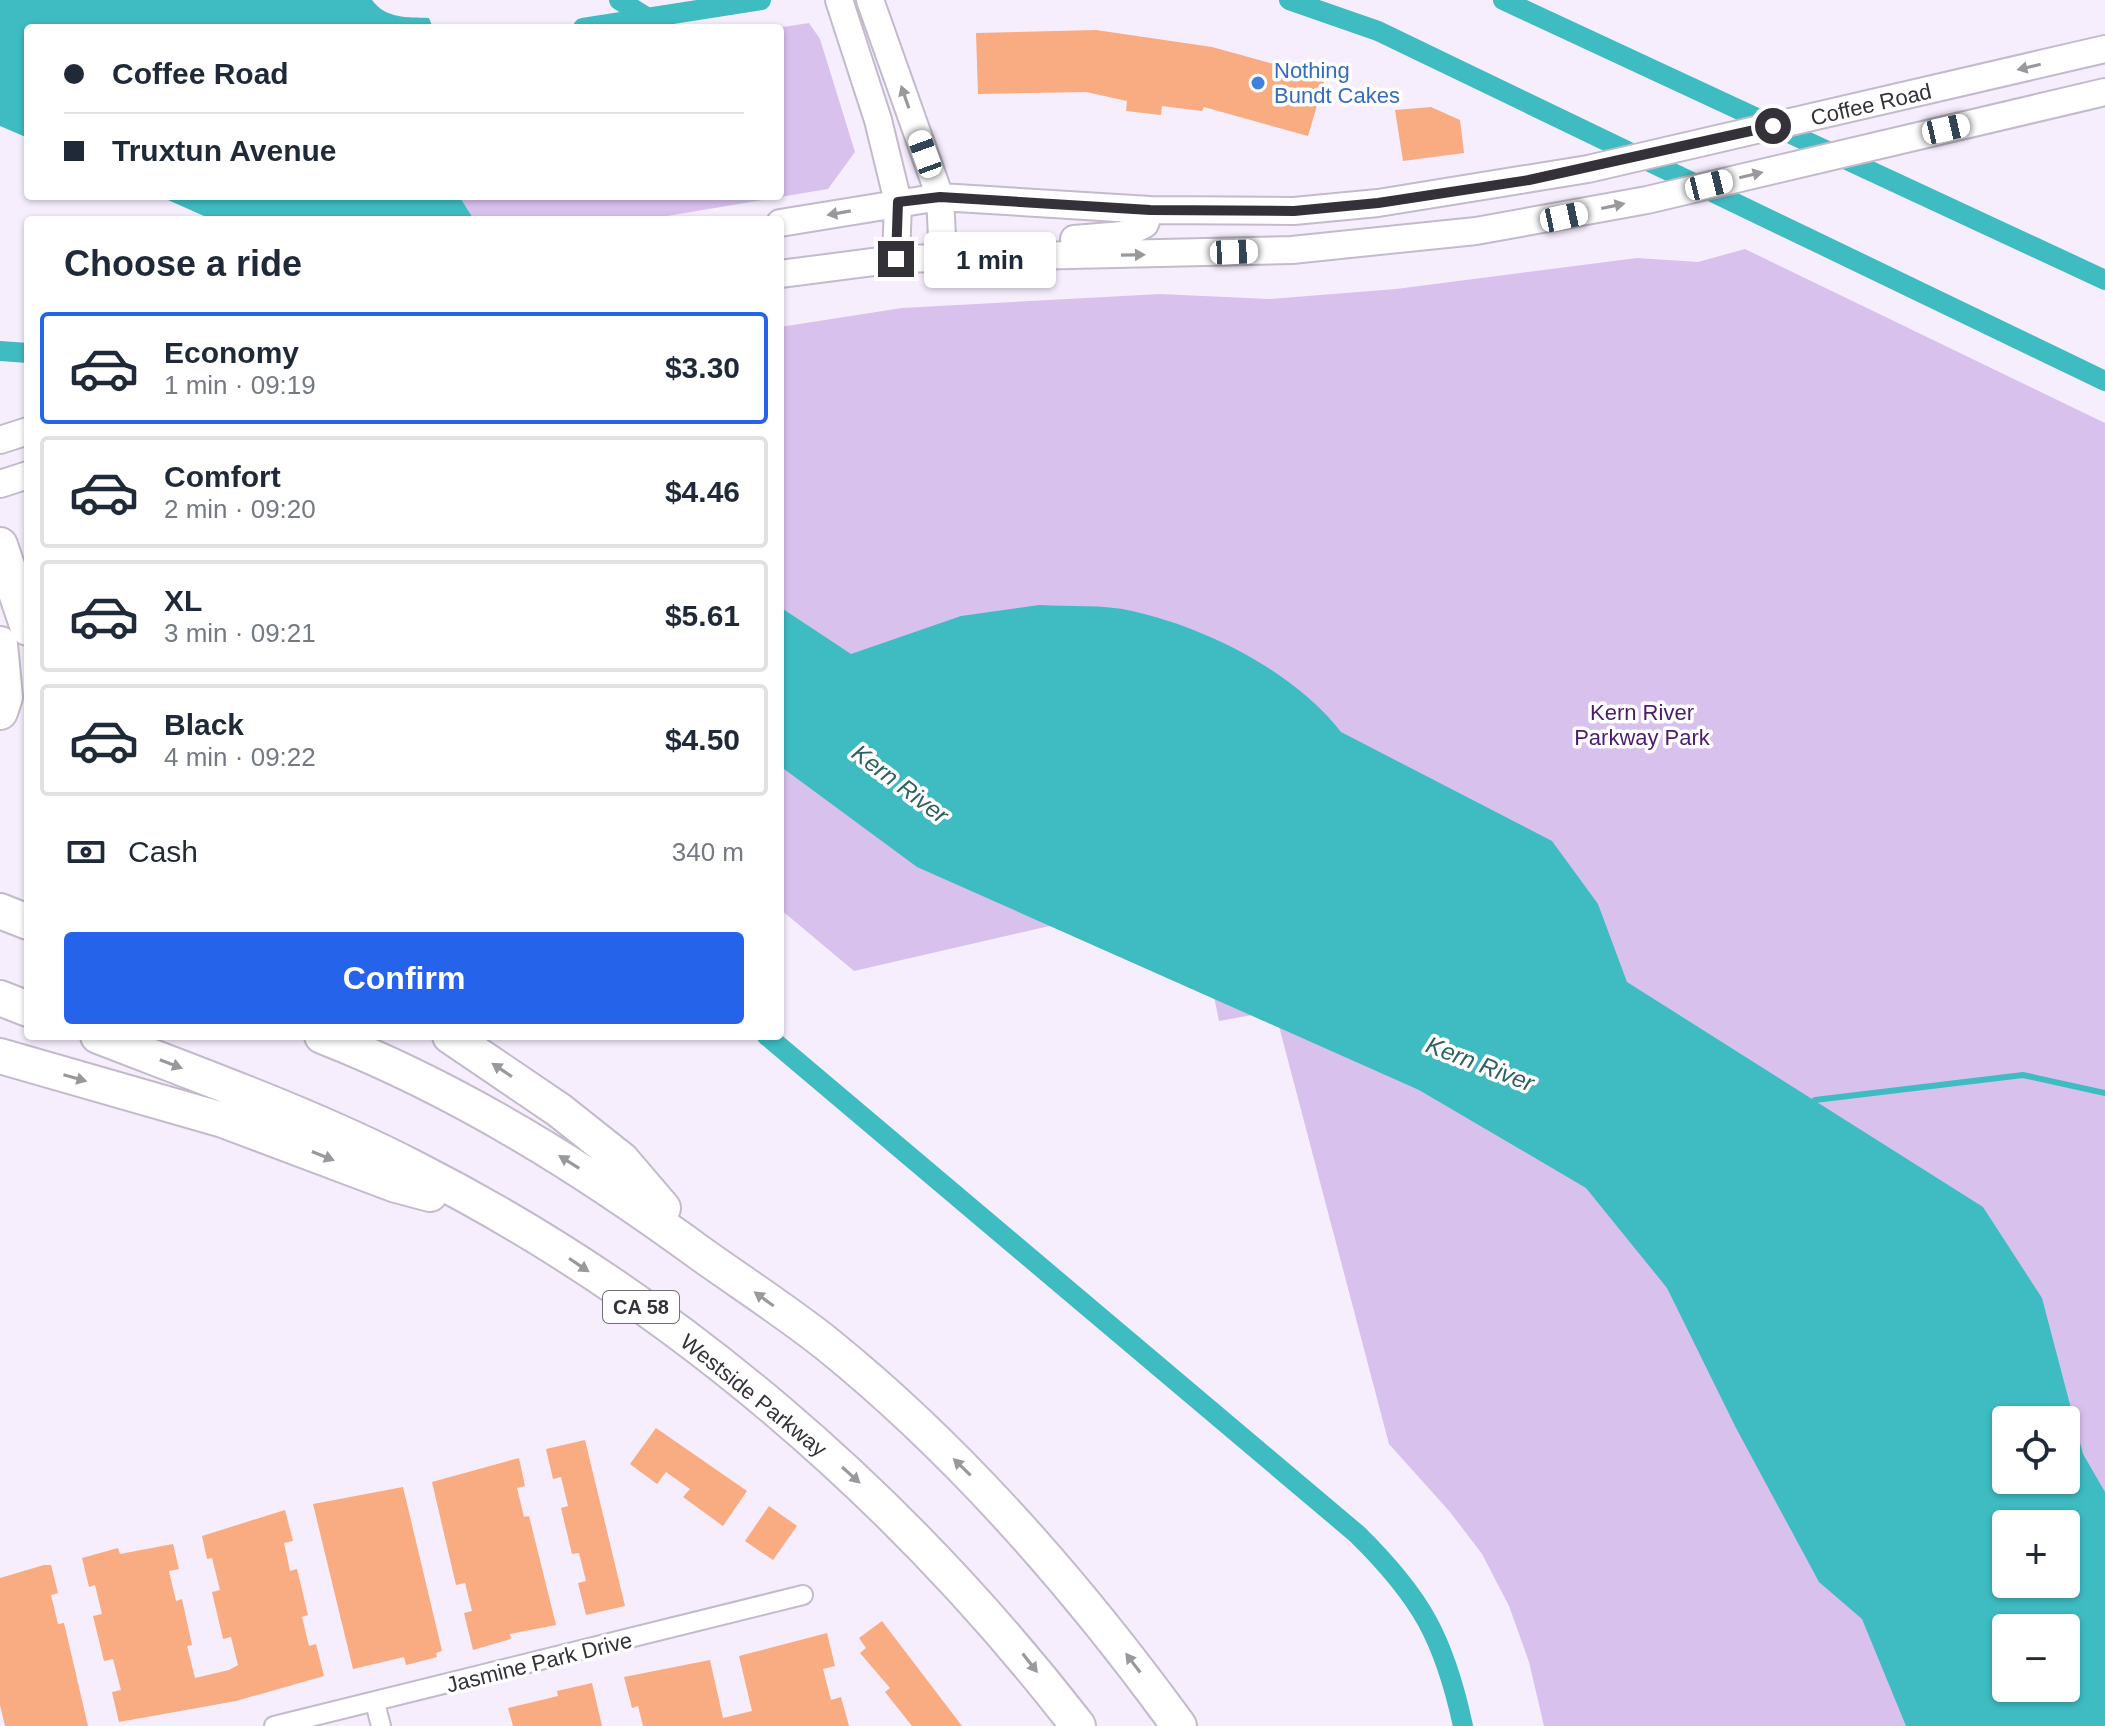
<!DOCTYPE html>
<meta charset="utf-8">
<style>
:root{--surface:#fff;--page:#f2f2f3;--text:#1f2937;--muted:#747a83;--line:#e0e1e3;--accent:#2563eb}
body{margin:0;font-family:Arial,sans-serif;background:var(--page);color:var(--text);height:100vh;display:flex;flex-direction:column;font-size:30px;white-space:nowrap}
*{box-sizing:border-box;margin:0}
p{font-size:26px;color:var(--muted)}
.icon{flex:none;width:44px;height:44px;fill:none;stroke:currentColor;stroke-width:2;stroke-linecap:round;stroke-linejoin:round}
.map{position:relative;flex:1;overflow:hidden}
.drawer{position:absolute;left:24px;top:216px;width:760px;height:824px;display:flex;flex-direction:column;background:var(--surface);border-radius:8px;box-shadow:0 2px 6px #0004}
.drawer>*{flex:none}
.banner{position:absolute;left:24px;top:24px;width:760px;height:176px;border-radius:8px;box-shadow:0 2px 6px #0004;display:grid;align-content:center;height:176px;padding:0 40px;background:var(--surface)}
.buttons{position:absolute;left:1992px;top:1406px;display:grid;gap:16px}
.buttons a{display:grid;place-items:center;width:88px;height:88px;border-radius:8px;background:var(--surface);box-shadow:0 2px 6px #0004;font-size:40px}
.end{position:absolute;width:36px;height:36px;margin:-18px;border:10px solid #353138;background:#fff;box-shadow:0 0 0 4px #fff}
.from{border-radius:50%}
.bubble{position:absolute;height:56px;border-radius:8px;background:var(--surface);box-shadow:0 2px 6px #0004;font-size:26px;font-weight:700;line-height:56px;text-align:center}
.car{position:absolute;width:24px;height:48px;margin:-24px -12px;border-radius:10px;box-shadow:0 0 6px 2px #0007;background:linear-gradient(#fff 24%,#345 0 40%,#fff 0 76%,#345 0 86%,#fff 0)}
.banner b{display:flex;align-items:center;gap:28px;height:76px;font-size:30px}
.banner b+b{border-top:2px solid var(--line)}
.banner i{width:20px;height:20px;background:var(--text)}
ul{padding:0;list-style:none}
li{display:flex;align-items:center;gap:24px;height:112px;margin:0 16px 12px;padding:0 24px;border:4px solid var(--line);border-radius:8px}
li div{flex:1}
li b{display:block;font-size:30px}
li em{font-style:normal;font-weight:700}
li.selected{border-color:var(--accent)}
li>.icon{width:72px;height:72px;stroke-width:1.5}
h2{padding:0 40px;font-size:36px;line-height:96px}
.pay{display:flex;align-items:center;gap:20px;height:88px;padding:0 40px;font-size:30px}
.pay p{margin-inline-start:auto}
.cta{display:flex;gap:16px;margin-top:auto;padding:16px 40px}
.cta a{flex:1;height:92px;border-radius:8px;background:var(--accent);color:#fff;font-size:32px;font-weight:700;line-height:92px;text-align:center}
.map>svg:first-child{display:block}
.green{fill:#d9c1ee;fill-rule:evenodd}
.water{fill:#3ebcc2;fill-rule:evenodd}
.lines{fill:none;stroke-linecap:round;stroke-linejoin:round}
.stream{stroke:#3ebcc2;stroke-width:6}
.canal{stroke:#3ebcc2;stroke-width:20}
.building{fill:#f9ab82}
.street-casing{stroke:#c3bacb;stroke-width:22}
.secondary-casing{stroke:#c3bacb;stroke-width:30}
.highway-casing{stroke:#c3bacb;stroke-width:38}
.street{stroke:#fff;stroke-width:18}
.secondary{stroke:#fff;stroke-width:26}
.highway{stroke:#fff;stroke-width:34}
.oneway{fill:#9a989c}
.route{stroke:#353138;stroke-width:10}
.shop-dot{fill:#3f7fe0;stroke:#fff;stroke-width:3}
.labels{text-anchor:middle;stroke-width:7;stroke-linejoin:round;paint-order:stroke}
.shield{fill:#fff;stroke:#726f74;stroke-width:2}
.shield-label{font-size:20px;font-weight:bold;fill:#353138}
.shop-label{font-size:22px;fill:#366cbe;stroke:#fff;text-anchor:start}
.street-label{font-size:22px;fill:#353138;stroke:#fff}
.park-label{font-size:22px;fill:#4d1a6c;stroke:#fff}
.water-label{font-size:24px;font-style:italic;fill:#2d6163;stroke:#fff}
</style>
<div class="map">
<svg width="2105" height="1726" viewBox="0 0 2105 1726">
<rect width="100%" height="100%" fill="#f6eefd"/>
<!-- green -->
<path class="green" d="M809 23 820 39 855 152 828 189 643 220H362L472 196H780L777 28Z
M1745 249 2105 423V1726H1544L1529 1662 1509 1606 1482 1554 1450 1512 1389 1444 1275 1011 1219 1021 1193 893 854 971 780 909V327L902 308 1160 294 1269 299 1396 289 1637 258 1698 262ZM2006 1420H2066V1480H2006ZM2006 1524H2066V1584H2006ZM2006 1628H2066V1688H2006Z"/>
<!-- water -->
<path class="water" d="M0 0H372C386 19 407 17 429 18L433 28H28V138L0 126Z
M159 196H459L474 220H213Z
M1039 605C1069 607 1103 604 1132 611 1205 627 1295 672 1341 732L1552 841 1598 904 1627 982 1983 1207 2042 1298 2083 1454 2105 1492V1726H1906L1862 1619 1819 1582 1736 1428 1667 1288 1586 1188 1419 1090 917 867 780 766V607L851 654 961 616ZM2066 1420V1480H2006V1420ZM2006 1524H2066V1584H2006ZM2006 1628H2066V1688H2006Z"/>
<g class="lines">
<!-- stream -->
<path class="stream" d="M1815 1100 2023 1075 2105 1093"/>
<!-- canal -->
<path class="canal" d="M619 0 648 18
M1289 0 1378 31 2105 381
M1503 0 2105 280
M583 28 761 0
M0 351 28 353
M767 1036 1357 1534C1421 1597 1444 1638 1463 1726"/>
</g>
<!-- building -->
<path class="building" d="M1096 30 1212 47 1325 78 1308 136 1204 107 1202 111 1162 106 1161 115 1126 111 1127 101 1086 92 978 94 976 33Z
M1431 107 1460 120 1464 153 1403 161 1395 110Z
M656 1428 747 1491 723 1526 683 1497 690 1489 666 1472 657 1484 630 1464Z
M585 1440 625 1606 586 1615 578 1583 586 1581 579 1553 572 1554 561 1508 568 1506 561 1477 553 1479 546 1449Z
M519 1458 525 1486 517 1488 524 1517 529 1516 556 1625 510 1634 511 1639 473 1650 464 1613 472 1611 465 1583 456 1585 432 1482Z
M403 1487 442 1651 436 1653 437 1657 406 1665 404 1657 353 1669 313 1504Z
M769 1506 797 1526 773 1560 745 1541Z
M285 1510 293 1541 284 1543 290 1571 297 1569 308 1615 302 1617 309 1646 316 1644 324 1676 236 1701 119 1722 112 1692 121 1690 113 1659 104 1661 93 1616 102 1614 95 1585 89 1587 82 1558 118 1548 120 1554 173 1544 179 1569 169 1571 176 1601 182 1599 192 1645 187 1646 195 1678 229 1670 238 1665 231 1637 223 1639 212 1592 220 1590 212 1558 207 1559 202 1536Z
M44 1565H51L58 1593 51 1595 58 1624 64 1623 88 1726H5L0 1705V1578Z
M882 1621 962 1726H912L885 1692 890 1688 860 1653 866 1648 859 1638Z
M827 1633 835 1666 823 1669 831 1700 841 1697 849 1726H643L638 1706 632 1708 624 1677 710 1660 723 1718 752 1711 739 1656Z
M592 1683 602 1726H513L508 1708 558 1696 557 1691Z"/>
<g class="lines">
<!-- street casing -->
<g class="street-casing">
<path id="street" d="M375 1703 381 1726
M274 1726 803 1595"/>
</g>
<!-- secondary casing -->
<g class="secondary-casing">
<path id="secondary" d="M839 0 878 120 898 202 896 259
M870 0 940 197 943 257
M780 223 940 197 1150 210 1294 211 1378 203 1588 169 2105 49
M1074 239 1123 235 1145 224 1150 210
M780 274 896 259 1292 250 1476 231 1647 200 2105 92
M0 440 28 431
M0 484 28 475"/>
</g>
<!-- highway casing -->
<g class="highway-casing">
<path id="highway" d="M0 545 28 628
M0 644 5 697 0 712
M0 911 28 922
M0 998 28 1009
M98 1036C204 1077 313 1116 414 1168 674 1300 900 1496 1078 1726
M322 1036C460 1090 585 1169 704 1256 745 1285 788 1313 827 1344 962 1453 1077 1586 1179 1726
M450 1036 559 1110 622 1160 663 1208
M0 1056 223 1120 396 1185 430 1194"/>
</g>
<!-- street -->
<use href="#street" class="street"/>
<!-- secondary -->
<use href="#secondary" class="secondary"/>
<!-- highway -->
<use href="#highway" class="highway"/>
</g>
<!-- one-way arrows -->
<defs><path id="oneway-solid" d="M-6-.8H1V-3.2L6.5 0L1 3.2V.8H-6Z" transform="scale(2)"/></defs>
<g class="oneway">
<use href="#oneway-solid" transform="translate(2029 67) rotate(167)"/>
<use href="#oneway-solid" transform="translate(905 97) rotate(-109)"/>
<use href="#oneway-solid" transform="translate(1751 175) rotate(-13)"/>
<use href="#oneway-solid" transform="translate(1613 206) rotate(-12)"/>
<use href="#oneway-solid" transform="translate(839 213) rotate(170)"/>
<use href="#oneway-solid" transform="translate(1133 255) rotate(-1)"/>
<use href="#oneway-solid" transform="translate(171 1064) rotate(21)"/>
<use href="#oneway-solid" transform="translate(502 1070) rotate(-146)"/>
<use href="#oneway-solid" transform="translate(75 1078) rotate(16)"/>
<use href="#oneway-solid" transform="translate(323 1156) rotate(22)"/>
<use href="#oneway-solid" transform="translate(569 1162) rotate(-148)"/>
<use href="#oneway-solid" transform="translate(579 1265) rotate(34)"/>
<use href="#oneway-solid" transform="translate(764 1299) rotate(-144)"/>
<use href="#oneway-solid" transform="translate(962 1467) rotate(-136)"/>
<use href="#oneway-solid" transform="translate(851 1475) rotate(42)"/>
<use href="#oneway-solid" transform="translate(1030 1663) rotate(52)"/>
<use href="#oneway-solid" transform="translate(1133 1663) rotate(-127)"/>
</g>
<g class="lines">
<!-- route -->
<path class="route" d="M896 259 898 202 940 197 1150 210 1294 211 1378 203 1529 180 1773 126"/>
</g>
<!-- markers -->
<circle class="shop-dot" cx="1258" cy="83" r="8"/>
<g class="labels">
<!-- shield labels -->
<rect class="shield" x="603" y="1291" width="76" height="32" rx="6"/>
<g class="shield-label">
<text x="641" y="1314">CA 58</text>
</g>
<!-- shop labels -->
<g class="shop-label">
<text x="1274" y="78">Nothing<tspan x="1274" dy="25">Bundt Cakes</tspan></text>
</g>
<!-- street labels -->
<g class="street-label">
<text transform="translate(1871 104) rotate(-13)" y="8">Coffee Road</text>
<text transform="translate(754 1395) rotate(39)" y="8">Westside Parkway</text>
<text transform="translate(539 1662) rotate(-14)" y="8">Jasmine Park Drive</text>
</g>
<!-- park labels -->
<g class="park-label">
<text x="1642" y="720">Kern River<tspan x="1642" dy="25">Parkway Park</tspan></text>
</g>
<!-- water labels -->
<g class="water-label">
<text transform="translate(900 784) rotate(37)" y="8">Kern River</text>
<text transform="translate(1480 1064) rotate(21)" y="8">Kern River</text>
</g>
</g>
</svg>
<div class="buttons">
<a><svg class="icon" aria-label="locate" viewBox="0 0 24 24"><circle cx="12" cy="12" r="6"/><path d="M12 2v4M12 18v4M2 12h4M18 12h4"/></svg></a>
<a>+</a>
<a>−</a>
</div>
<i class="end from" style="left:1773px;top:126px"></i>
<i class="end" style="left:896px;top:259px"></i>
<div class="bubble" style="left:924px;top:232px;width:132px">1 min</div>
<i class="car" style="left:1946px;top:129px;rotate:77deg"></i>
<i class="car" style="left:925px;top:154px;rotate:340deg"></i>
<i class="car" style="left:1709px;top:185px;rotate:76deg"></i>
<i class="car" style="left:1564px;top:217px;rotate:78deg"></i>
<i class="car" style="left:1234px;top:252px;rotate:88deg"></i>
<div class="banner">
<b><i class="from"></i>Coffee Road</b>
<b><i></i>Truxtun Avenue</b>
</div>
<section class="drawer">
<h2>Choose a ride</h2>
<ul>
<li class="selected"><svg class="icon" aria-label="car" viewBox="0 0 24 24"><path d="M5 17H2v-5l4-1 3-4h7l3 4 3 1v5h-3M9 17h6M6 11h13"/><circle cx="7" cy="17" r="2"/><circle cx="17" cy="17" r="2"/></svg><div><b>Economy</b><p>1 min · 09:19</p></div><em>$3.30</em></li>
<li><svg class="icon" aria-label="car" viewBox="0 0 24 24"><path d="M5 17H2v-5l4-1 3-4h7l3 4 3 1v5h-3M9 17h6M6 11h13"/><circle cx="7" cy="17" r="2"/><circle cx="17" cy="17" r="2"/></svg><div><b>Comfort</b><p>2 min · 09:20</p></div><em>$4.46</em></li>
<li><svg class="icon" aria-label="car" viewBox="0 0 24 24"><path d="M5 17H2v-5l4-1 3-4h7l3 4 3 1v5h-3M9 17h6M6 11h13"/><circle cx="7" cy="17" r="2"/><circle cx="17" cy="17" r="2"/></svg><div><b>XL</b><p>3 min · 09:21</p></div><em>$5.61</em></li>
<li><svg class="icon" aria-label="car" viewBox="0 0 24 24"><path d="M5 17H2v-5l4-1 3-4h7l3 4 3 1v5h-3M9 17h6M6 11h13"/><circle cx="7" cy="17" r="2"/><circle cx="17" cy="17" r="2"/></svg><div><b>Black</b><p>4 min · 09:22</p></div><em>$4.50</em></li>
</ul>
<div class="pay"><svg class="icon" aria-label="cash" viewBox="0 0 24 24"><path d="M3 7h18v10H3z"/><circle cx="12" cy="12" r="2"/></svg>Cash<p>340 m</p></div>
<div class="cta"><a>Confirm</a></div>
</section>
</div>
